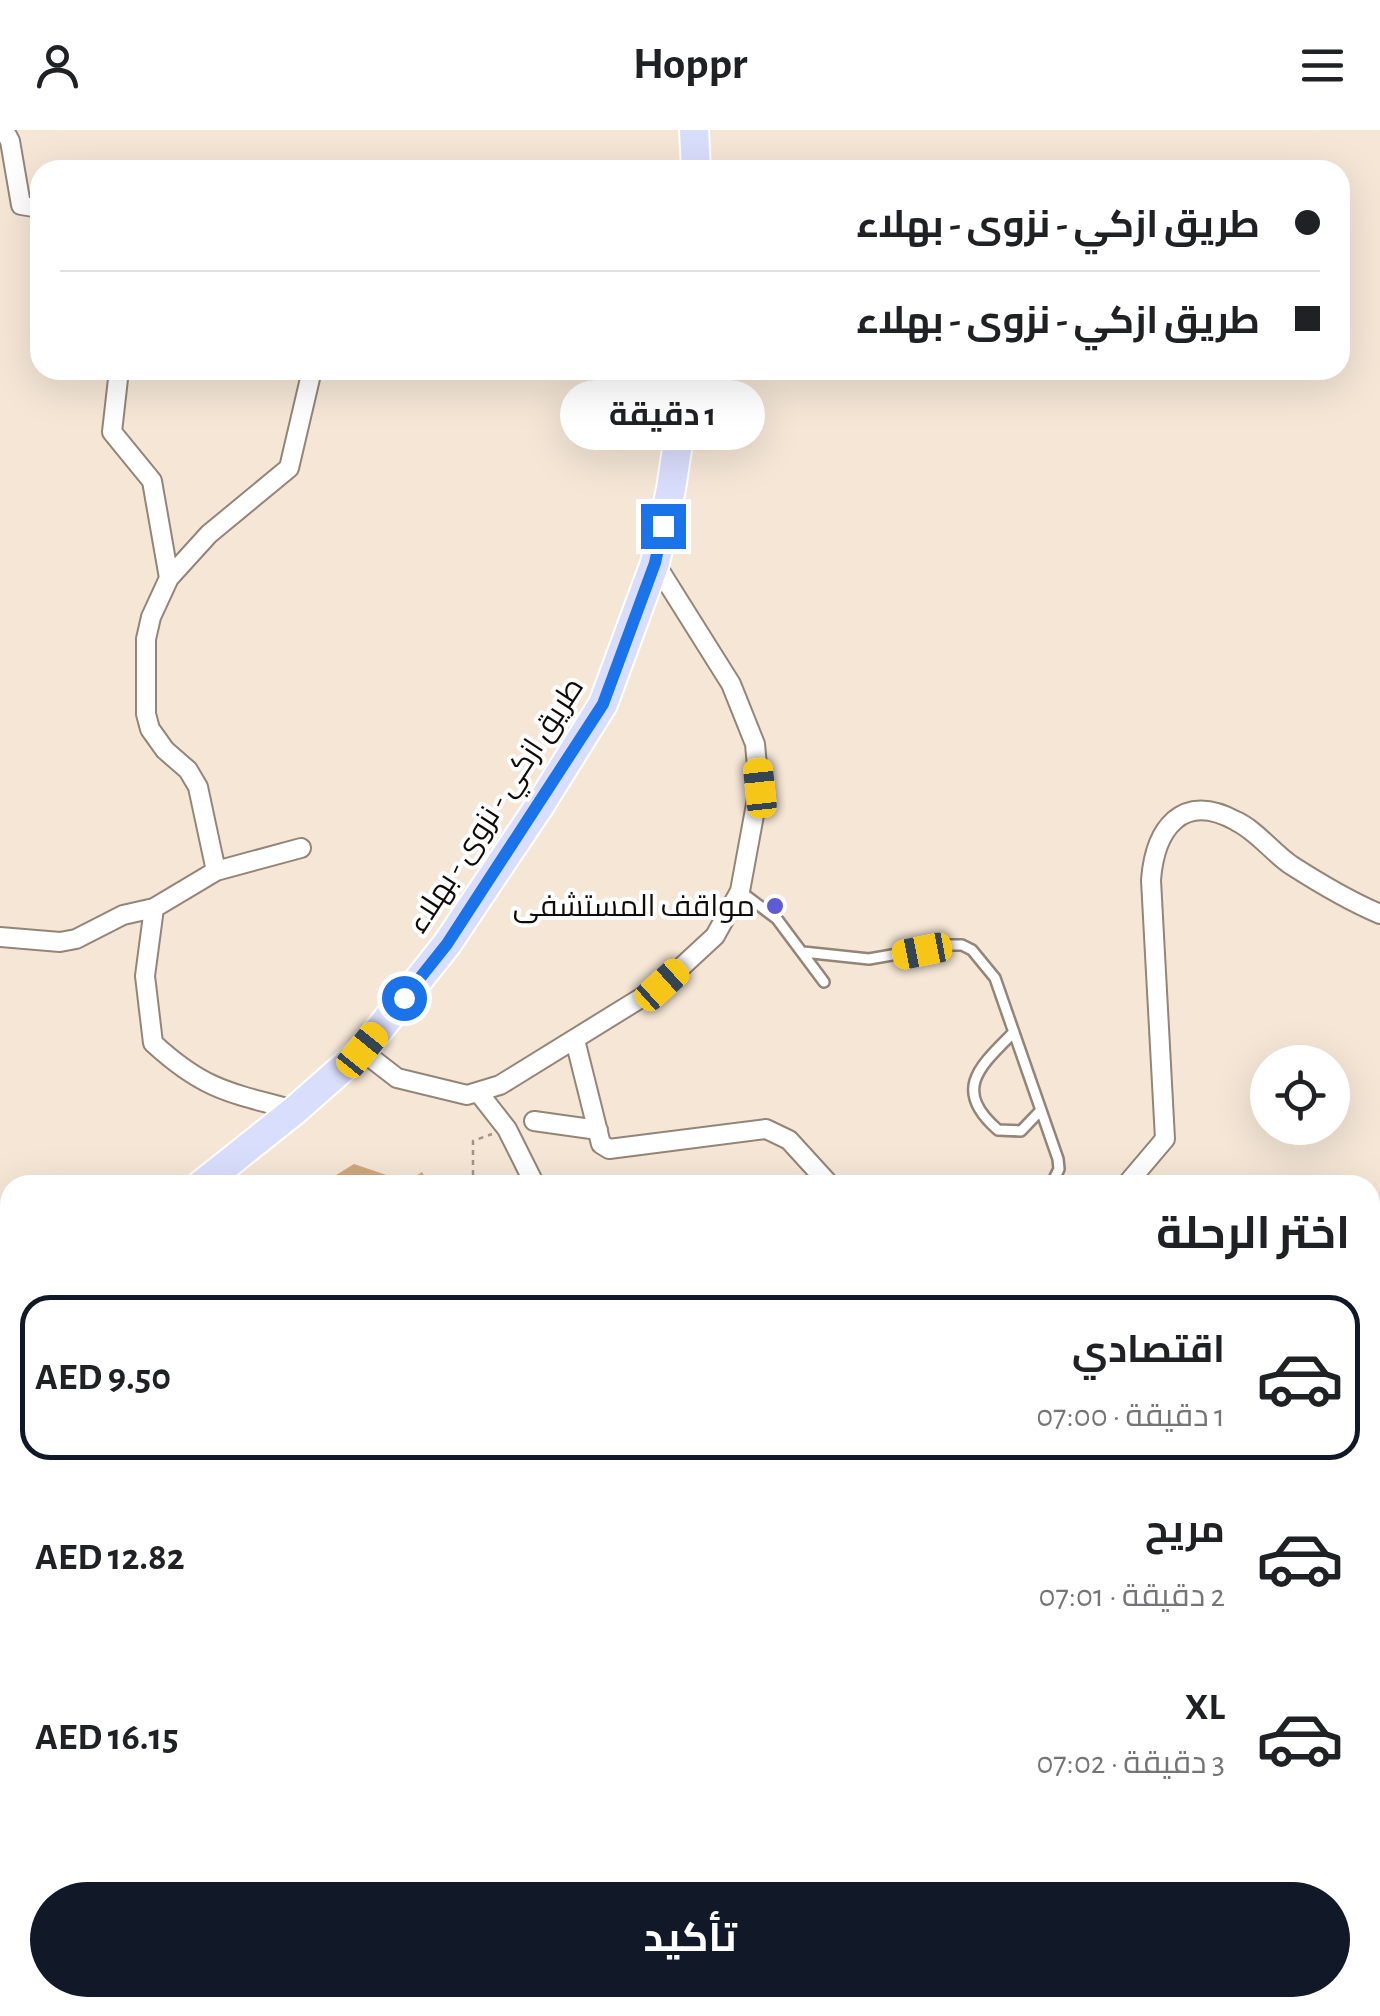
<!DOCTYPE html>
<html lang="ar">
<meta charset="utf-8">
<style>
:root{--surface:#fff;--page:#f6f6f6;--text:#202124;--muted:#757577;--line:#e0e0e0;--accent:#111827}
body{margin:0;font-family:"Alegreya Sans",Cairo,sans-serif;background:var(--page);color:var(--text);direction:rtl;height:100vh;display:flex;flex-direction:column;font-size:38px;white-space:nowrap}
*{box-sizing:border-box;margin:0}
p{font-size:32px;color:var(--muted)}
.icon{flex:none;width:55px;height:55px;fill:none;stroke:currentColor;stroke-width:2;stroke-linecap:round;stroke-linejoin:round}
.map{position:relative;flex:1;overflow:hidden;direction:ltr}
.side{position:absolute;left:0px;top:1045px;width:1380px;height:842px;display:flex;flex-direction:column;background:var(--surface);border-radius:30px 30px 0 0;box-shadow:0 10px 40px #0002;direction:rtl}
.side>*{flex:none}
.hud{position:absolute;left:30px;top:30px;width:1320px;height:220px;border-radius:30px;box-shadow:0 10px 40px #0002;direction:rtl;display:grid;align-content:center;height:220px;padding:0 30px;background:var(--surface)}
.tools{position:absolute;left:1250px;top:915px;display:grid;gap:20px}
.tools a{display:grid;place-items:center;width:100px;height:100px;border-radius:50%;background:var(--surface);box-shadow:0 10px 40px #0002;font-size:50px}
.end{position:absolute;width:45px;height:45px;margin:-22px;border:12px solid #1a73e8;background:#fff;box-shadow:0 0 0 5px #fff}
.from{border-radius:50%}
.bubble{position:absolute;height:70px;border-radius:35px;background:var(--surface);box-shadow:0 10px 40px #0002;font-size:32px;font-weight:700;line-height:70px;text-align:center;direction:rtl}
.car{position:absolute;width:30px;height:60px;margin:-30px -15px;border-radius:12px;box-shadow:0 0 8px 2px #0007;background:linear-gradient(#f5c518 24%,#345 0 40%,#f5c518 0 76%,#345 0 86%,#f5c518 0)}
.hud b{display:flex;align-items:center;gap:35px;height:95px;font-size:38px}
.hud b+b{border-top:2px solid var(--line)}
.hud i{width:25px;height:25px;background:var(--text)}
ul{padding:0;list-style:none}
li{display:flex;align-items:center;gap:30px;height:165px;margin:0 20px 15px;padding:0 10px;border:5px solid transparent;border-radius:30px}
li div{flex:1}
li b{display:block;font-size:38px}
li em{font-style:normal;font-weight:700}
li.current{border-color:var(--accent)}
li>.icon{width:90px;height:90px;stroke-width:1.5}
h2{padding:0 30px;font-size:45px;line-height:120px}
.button{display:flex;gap:20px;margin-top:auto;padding:20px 30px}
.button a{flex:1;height:115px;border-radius:60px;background:var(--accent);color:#fff;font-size:40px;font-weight:700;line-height:115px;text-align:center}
header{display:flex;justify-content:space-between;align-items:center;height:130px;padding:0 30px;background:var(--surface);font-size:45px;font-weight:700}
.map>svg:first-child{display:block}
.building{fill:#cfa77c}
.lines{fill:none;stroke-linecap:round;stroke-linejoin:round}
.lane-casing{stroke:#938577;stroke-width:14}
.street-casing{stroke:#938577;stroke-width:22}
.primary-casing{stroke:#fff;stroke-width:32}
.path{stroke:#9f9488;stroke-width:2.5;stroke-dasharray:5 5;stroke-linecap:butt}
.lane{stroke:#fff;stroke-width:9}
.street{stroke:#fff;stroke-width:18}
.primary{stroke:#dadefd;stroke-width:28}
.route{stroke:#1a73e8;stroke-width:12}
.poi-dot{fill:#5d5cd4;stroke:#fff;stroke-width:4}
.labels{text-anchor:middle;stroke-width:8;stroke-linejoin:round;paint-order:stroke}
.street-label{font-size:30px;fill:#100b07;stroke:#fff}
.poi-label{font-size:30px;fill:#100b07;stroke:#fff;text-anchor:end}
</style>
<header><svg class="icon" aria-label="menu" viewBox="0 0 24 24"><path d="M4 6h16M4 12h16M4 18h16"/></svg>Hoppr<svg class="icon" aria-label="person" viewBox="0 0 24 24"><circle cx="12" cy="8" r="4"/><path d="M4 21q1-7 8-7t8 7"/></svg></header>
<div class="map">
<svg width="1380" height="1886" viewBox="0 0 1380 1886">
<rect width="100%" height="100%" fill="#f5e6d6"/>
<!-- building -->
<path class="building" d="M354 1034 407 1052 422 1042 427 1050 433 1046 439 1053 320 1055Z"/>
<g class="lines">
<!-- lane casing -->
<g class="lane-casing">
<path id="lane" d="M740 761 777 789 824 852
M803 822 869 829 949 815H962L972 820 995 848 1058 1029 1059 1039 1051 1055
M1014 902C979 937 952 960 998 1000L1021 1001 1041 980
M1299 1878 1303 1886
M713 1886 714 1878"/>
</g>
<!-- street casing -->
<g class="street-casing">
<path id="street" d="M4 0 10 11 21 75 40 78
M119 240 112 302 152 351 169 448 151 487 146 509V584L150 599 165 620 188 640 198 657 216 741 154 778 145 846 153 913C204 960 230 963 295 980
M169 448 209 404 289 338 312 240
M216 741 301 718
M0 807 60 812 76 809 123 785 154 778
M575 910 601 1014 609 1019 766 999 789 1010 830 1055
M362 921 397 948 467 965 500 955 662 855 715 806 740 761 759 658 755 614 731 554 655 433
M478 962 507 999 535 1055
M534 991 598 1000
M1126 1055 1165 1009 1151 750C1155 699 1182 661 1236 691 1257 701 1272 722 1291 735 1319 753 1349 771 1380 784
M0 1374 10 1379
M0 1712 10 1711
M172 1878 173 1886
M856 1878 859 1886
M1351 1878 1356 1886
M256 1886H272
M1021 1886 1051 1878"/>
</g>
<!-- primary casing -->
<g class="primary-casing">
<path id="primary" d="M694 0 696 40
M201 1055 295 980 362 921 447 814 540 675 603 574 655 433 671 359 689 240
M0 1335 10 1317"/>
</g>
<!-- path -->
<path class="path" d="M473 1055V1011L492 1004"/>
<!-- lane -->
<use href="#lane" class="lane"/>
<!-- street -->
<use href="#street" class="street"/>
<!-- primary -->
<use href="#primary" class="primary"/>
</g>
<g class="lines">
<!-- route -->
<path class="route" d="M404 868 447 814 603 574 655 433 663 396"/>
</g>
<!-- markers -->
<circle class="poi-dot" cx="775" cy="776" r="10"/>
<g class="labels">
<!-- street labels -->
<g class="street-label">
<text transform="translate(495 675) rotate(-57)" y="10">طريق ازكي - نزوى - بهلاء</text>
</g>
<!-- poi labels -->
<g class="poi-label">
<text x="755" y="786">مواقف المستشفى</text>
</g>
</g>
</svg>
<div class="tools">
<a><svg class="icon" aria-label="locate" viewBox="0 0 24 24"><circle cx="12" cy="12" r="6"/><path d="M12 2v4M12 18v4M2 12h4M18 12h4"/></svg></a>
</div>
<i class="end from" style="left:404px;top:868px"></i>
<i class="end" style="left:663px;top:396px"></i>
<div class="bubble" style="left:560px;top:250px;width:205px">1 دقيقة</div>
<i class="car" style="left:760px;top:658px;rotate:354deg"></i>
<i class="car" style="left:922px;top:821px;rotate:259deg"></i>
<i class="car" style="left:662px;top:855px;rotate:48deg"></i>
<i class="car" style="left:362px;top:920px;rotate:39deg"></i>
<div class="hud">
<b><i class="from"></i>طريق ازكي - نزوى - بهلاء</b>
<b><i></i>طريق ازكي - نزوى - بهلاء</b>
</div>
<section class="side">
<h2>اختر الرحلة</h2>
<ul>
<li class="current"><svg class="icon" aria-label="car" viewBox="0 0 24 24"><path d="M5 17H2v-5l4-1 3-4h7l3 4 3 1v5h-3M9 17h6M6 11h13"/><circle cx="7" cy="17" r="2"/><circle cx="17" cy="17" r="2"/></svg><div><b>اقتصادي</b><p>1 دقيقة · 07:00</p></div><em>AED 9.50</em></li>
<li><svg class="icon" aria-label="car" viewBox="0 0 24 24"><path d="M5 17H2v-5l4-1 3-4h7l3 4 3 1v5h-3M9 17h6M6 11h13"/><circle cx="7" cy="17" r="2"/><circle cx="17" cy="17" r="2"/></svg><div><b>مريح</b><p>2 دقيقة · 07:01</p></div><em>AED 12.82</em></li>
<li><svg class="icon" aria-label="car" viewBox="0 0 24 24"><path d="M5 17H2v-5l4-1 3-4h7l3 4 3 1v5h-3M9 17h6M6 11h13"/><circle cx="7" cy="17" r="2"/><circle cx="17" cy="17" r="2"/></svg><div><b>XL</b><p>3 دقيقة · 07:02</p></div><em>AED 16.15</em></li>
</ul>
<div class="button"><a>تأكيد</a></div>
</section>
</div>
